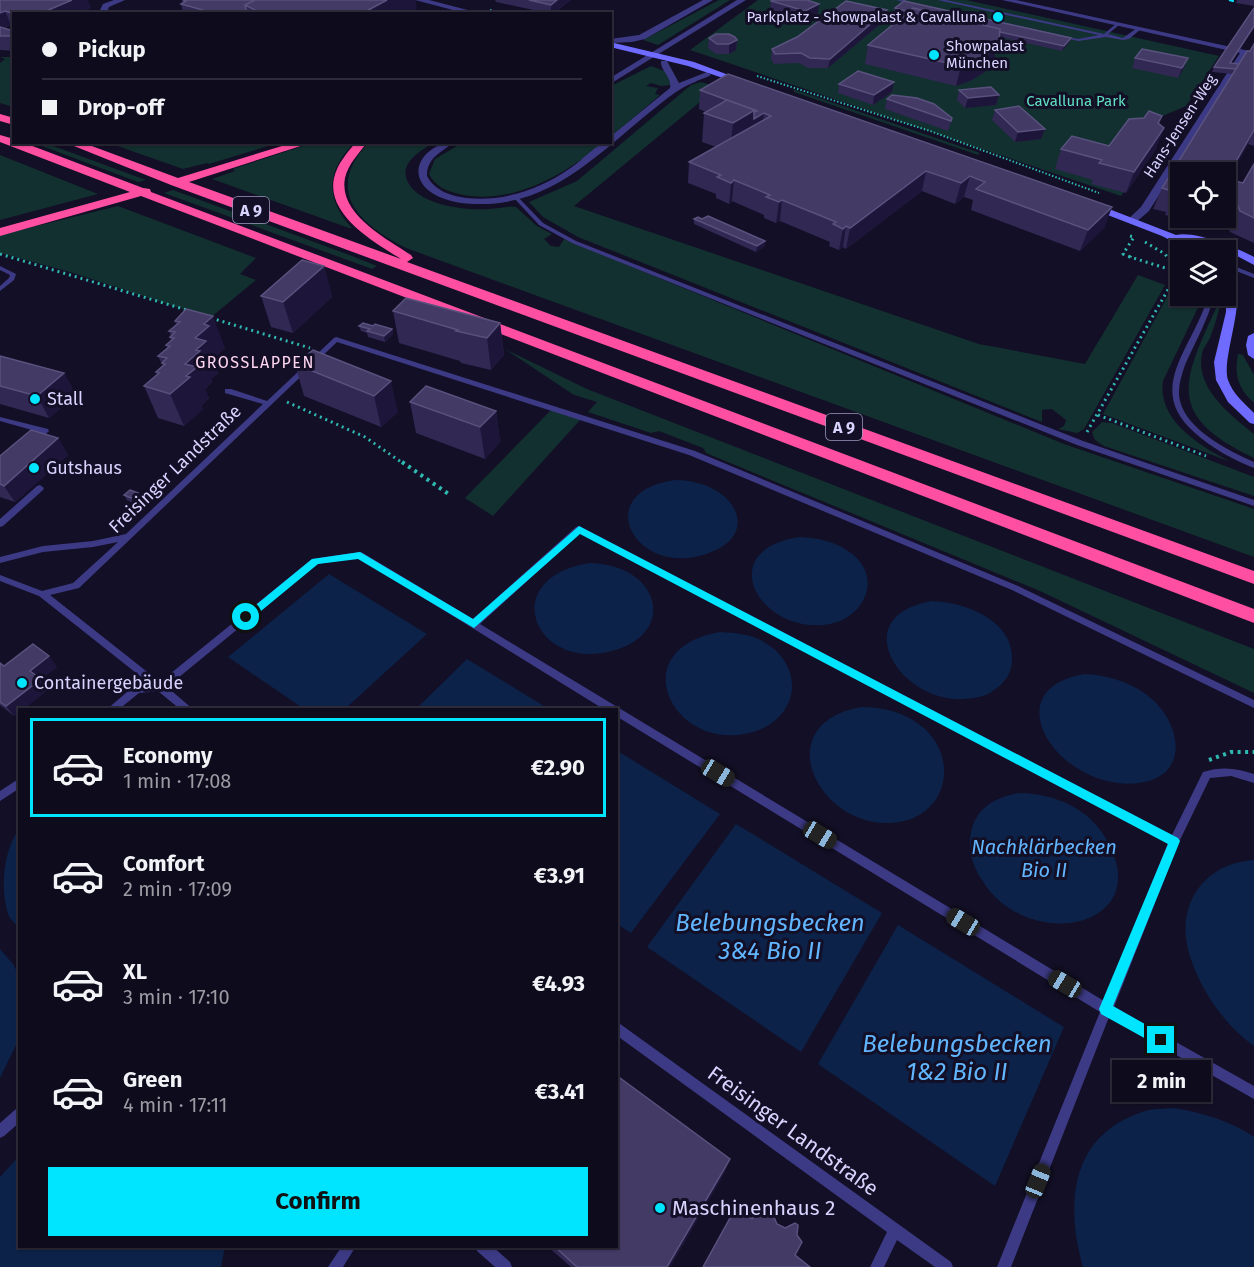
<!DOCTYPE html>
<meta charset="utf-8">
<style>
:root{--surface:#0e0b1c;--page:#1c1929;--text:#f1f3f6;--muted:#9b9ba3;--line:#2e2b3b;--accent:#00e5ff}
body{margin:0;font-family:"Fira Sans",sans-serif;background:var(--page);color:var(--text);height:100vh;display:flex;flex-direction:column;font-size:22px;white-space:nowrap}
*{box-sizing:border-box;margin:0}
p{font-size:20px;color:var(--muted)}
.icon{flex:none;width:33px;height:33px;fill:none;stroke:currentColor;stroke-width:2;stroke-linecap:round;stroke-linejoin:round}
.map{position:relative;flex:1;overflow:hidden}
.drawer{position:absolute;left:18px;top:708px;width:600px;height:540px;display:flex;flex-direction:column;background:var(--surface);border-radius:0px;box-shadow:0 2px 4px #0004,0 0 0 2px var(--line)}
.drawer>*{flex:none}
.top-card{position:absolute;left:12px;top:12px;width:600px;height:132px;border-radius:0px;box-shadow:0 2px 4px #0004,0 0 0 2px var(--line);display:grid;align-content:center;height:132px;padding:0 30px;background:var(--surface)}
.controls{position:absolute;left:1170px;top:162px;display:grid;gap:12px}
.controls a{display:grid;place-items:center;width:66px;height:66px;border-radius:0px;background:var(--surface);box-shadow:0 2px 4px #0004,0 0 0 2px var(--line);font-size:30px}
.end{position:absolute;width:27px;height:27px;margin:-14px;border:8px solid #00e5ff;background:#111;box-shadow:0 0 0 3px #111}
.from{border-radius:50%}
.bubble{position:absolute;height:42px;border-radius:0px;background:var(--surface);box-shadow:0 2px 4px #0004,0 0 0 2px var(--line);font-size:20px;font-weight:700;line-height:42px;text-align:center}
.car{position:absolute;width:18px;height:36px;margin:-18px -9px;border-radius:8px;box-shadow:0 0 4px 2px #0007;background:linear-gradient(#222 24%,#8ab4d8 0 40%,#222 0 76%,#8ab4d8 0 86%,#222 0)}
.top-card b{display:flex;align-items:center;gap:21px;height:57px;font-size:22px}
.top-card b+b{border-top:2px solid var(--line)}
.top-card i{width:15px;height:15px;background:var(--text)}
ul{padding:10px 0 0;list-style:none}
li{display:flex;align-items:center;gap:18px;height:99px;margin:0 12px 9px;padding:0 18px;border:3px solid transparent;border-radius:0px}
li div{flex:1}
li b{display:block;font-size:22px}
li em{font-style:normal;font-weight:700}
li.current{border-color:var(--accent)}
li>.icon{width:54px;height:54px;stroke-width:1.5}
.button{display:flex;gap:12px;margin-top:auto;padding:12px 30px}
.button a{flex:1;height:69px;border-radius:0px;background:var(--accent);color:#111;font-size:24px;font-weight:700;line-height:69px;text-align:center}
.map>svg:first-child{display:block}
.green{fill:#12302f}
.water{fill:#0c2248}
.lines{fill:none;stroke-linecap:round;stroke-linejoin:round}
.path-far2{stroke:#2fb8b0;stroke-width:2;stroke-dasharray:1.5 2;stroke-linecap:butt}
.path-far1{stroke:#2fb8b0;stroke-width:3;stroke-dasharray:2 4;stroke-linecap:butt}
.path{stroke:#2fb8b0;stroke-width:4;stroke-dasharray:3 4.5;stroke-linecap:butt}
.lane{fill:#3d3a85;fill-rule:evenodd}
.street{fill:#3d3a85;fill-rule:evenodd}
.secondary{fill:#6f6bff;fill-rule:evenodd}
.highway{fill:#ff4fa3;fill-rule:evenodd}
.rail{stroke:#00e5ff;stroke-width:2;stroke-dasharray:5 4.5;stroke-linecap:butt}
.wall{fill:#312854}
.shaded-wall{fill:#1d163a}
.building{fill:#433a66;stroke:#5a527e;stroke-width:1.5}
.route{fill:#00e5ff}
.poi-dot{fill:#00e5ff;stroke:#130f26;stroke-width:2}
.labels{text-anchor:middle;stroke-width:6;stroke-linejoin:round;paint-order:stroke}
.far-poi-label{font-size:15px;fill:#d9d4ff;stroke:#130f26;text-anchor:end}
.far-park-label{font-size:15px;fill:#5fe0c0;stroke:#130f26}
.far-street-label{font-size:15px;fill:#d9d4ff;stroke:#130f26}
.shield{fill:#130f26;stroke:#9e99be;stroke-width:1.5}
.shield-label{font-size:16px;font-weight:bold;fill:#d9d4ff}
.far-neighbourhood-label{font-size:16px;letter-spacing:1.5px;fill:#ffd6f0;stroke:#130f26}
.poi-label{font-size:18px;fill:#d9d4ff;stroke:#130f26;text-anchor:start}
.street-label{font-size:18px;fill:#d9d4ff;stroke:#130f26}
.water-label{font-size:20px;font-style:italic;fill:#62b6ff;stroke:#130f26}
.near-street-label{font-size:21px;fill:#d9d4ff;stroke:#130f26}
.near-poi-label{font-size:21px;fill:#d9d4ff;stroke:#130f26;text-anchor:start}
.near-water-label{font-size:24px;font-style:italic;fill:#62b6ff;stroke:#130f26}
</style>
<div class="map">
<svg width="1254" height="1267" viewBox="0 0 1254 1267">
<rect width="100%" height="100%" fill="#130f26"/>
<!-- green -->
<path class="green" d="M719 0H730L658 45 643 40Z
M758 0H966L1219 56 1186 106 1151 121 1161 136 1121 196 690 50Z
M0 57H13V107L0 103V63L5 59Z
M651 66 667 72 671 85 661 86 651 83 646 86 658 88 655 94 660 95 611 137V86Z
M701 82 741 94 700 102 574 206 979 344 1085 364 1138 275 1165 285 1084 429 1077 433 1058 429 1064 426 1066 420 1052 409 1042 410V422L578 237 543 217 529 202 577 181 691 85Z
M793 89 980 153 978 155 794 92Z
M369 142 433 143C422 150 402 161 406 177 413 205 466 211 489 209 498 209 507 206 516 207L537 226 552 234 544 239 551 246 559 247 564 239 1064 444 1254 509V557L406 248C359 224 323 191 369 142Z
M34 143H45L146 180 138 182Z
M109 143V142L278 143 209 164 207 163 183 169Z
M312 143H354C326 171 325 199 352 228H349L212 179 235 171 233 169Z
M462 143H603C564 175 512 206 459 194 446 191 435 186 429 174L435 159Z
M0 155 98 194 0 220Z
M173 190 352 256 377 266 372 269 164 193Z
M118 206 256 258 240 274 256 280 210 318 70 272 0 253V235Z
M1172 288 1180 291V296H1193L1202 299 1163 381C1157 421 1202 447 1231 462L1103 414Z
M1217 306H1220C1217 317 1214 328 1210 338 1208 342 1205 346 1203 350 1192 386 1230 415 1254 434V458C1165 416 1182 382 1217 306Z
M505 349 587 389 1254 649V693L1040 591 706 453 703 448 659 431 651 433 588 412 597 402 574 395Z
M1238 354 1243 355 1254 375V403C1238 388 1234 375 1238 354Z
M551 410 581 419 493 516 465 498Z
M1102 422 1112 423 1254 477V496L1104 446 1095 440 1092 432Z"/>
<!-- water -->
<path class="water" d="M676 480C738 481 766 540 699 556 632 573 591 491 676 480Z
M799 537C818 538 835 541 851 553 883 577 865 617 830 624 762 637 710 551 799 537Z
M590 563C663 565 678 637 608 652 532 669 498 577 590 563Z
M329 574 427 634 345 709H304L228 657Z
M932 601C964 602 1014 620 1012 660 1012 673 1005 683 994 690 986 697 975 698 964 699 899 703 845 616 932 601Z
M720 632C736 633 751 634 764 642 808 668 798 722 749 733 672 752 622 649 720 632Z
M467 659 549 709H416Z
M1084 674C1107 675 1128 681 1147 695 1180 719 1193 776 1139 783 1062 793 990 691 1084 674Z
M862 707C885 707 907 713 925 729 957 759 948 810 904 821 824 840 761 724 862 707Z
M616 750 720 814 631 933 617 924Z
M1020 793C1054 794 1087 807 1105 837 1160 928 1027 955 982 880 973 866 967 850 971 833 976 807 996 797 1020 793Z
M736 824 882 913 801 1052 647 947Z
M19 829V928C16 924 10 919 8 914 0 888 3 852 19 829Z
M1254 860V1046C1224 1025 1199 988 1189 953 1175 905 1204 863 1254 860Z
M898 925 1064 1027 995 1186 818 1064Z
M0 949 14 965 20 980 19 1039 0 1078Z
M1174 1108C1203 1113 1229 1120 1254 1137V1267H1083C1065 1204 1070 1136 1142 1112 1152 1108 1164 1109 1174 1108Z
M19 1156 20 1246 225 1247 221 1267H0V1177Z"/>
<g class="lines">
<!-- path-far2 -->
<path class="path-far2" d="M490 10 507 14
M757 76 930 131 1099 193"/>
<!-- path-far1 -->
<path class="path-far1" d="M1130 236 1134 237 1123 254 1130 257
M1145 242 1165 254 1178 272
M0 254 190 311
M211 318 310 348
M287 402 365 437 404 464
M1098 415 1206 456
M1087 432 1178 272 1130 257 1132 254"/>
<!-- path -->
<path class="path" d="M402 462 450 495
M1209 760 1231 752H1254"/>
<!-- lane -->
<path class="lane" d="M896 0H904L918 4 916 5Z
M938 0H946L1104 34 1117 23 1119 25 1108 34 1123 38 1137 28 1141 29 1129 39 1123 40 1106 37 1078 41 1001 23 1003 22 1078 39 1099 35Z
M516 195 543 223 576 241 1083 441 1254 500V506L1077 445 572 243 539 225 514 198 513 197Z
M1226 263 1254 274V278L1226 267Z
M0 266 16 274 14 280 0 291V286L9 278 10 275 0 270Z
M1208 296H1214C1208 320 1195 342 1185 365 1181 377 1177 389 1180 401 1187 430 1229 451 1254 462V468C1233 460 1212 448 1195 433 1143 388 1195 346 1208 296Z
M336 337 695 451 1018 586 1254 700V708L1012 590 689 455 337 342 79 588 50 595 160 682 312 559 360 552 363 553 473 619 576 527 579 526 1172 835 1203 772C1222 766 1236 768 1254 774V783L1231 776 1210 778 1179 842 1114 1007 1254 1086V1099L1109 1017 1011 1267H997L1100 1012 616 716V710H605L359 558 317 564 167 687 194 710H181L158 691 139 693 118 710H106L134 686 150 684 39 596 0 581V575L42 591 73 583 118 542 93 547 43 552 0 563V557L43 546 93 541 126 534 263 404 225 393V389H231L267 401 334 338ZM580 533 1168 843 1104 1001 480 624Z
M0 417 48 429 49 431 37 443H31V439L39 432 0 421Z
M40 485 44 488 43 490 3 526 0 527V519L37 486Z
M20 778V788L0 801V791Z
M616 1021 951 1262 953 1267H935L897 1240 884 1267H870L887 1232 616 1035Z
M20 1107V1122L4 1136 0 1138V1123L16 1109Z
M342 1246H356L343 1267H328Z
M476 1246H492L510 1262 512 1267H495L477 1251Z"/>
<!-- street -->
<path class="street" d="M114 0H125L109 7 106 14H98L103 4Z
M415 0H429L483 14H468Z
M703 0H713L645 39 632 42 610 43V39L639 35Z
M737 0H746L610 84V78Z
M1002 0H1016L1254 52V56L1247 55 1149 211 1135 223 1126 221 1141 207 1240 53Z
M661 61H667L679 83 707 72 711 75C706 78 700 79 695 82 682 87 671 95 660 104 603 148 555 207 475 204 460 204 440 200 428 190 404 169 430 142 454 142 441 153 427 157 427 176 435 191 451 196 466 198 505 202 541 189 572 167 583 160 597 142 610 142V137L670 88C672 76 660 71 661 61Z"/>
<!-- secondary -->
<path class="secondary" d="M610 42 694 62 750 83 743 85 688 66 610 47Z
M1091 202 1176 235C1194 230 1238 248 1254 257V265L1226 250 1188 242 1201 250H1189L1162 236 1087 207 1086 205Z
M1226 275C1254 285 1220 356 1228 380 1233 394 1244 403 1254 413V424L1250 423 1228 402 1216 380 1214 362 1226 312Z
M1254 333V359L1248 355 1246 345 1248 336Z"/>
<!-- highway -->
<path class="highway" d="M0 114 14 118V125L0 121Z
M0 135 14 139V142H22L143 188 150 189 151 192 1254 609V623L141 196 0 236V228L130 192 0 142Z
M64 142H81L178 178 295 142H313L189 182 401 259C375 243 326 215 334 178 337 164 347 153 356 142H367C359 154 348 164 345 178 338 214 387 239 411 255L413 258 407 262 1254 571V584L171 185Z"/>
<!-- rail -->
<path class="rail" d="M1229 0 1237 2"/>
</g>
<!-- wall -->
<path class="wall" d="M0 0 91 8 79 14H14V25H11L4 28 14 31V51L2 50H0Z
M182 0 417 13 416 14H185L183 13 181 4 183 3Z
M495 0H571L552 14 496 2Z
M1237 0H1254V6L1236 3Z
M771 1 818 13 804 20 770 10Z
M895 8 1069 43 1062 51 999 37 994 58 985 72 970 81 956 86 865 64 868 45 905 15 894 13Z
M885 20 828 68H808L799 63 774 64 771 59 772 49Z
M1254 27 1231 63 1239 64 1250 51 1254 44V146L1248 144 1228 179 1243 183 1254 164V243L1230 232 1227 225H1224L1226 220 1217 218H1226V172H1180V218H1207L1203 225 1165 215 1166 212 1153 209 1162 188 1233 74 1212 72 1214 67Z
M709 38 737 40 736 50 729 54H716L708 48Z
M1135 58 1184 68 1178 78 1132 68Z
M839 84 892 92 873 105 838 93Z
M700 90 1112 207 1104 228 1080 251 971 210 973 200 964 197 955 204 922 191 846 249 843 247 839 250 829 246 830 242 780 221 776 223 764 218V215L732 201 729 204 716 198V194L688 183 689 162 716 147 702 142 704 113 706 112 699 109Z
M959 90 999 95 996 105 965 108 957 100Z
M887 99 952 118 948 131 885 109Z
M995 110 1045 129 1041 139 1015 142 992 120Z
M1162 116 1159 124 1156 149 1126 193 1091 184 1093 180 1055 169 1061 149 1109 146Z
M694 219 765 241V246L756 252 694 224Z
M324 266 332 297 293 333 271 327 261 296Z
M186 309 225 348 219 353 220 357 214 363 218 373 211 379 212 382 205 389 209 398 201 406 203 409 184 426 158 418 144 386 157 375 156 372 163 366 158 356 167 348 166 345 171 341 170 337 171 336 169 331 176 324 175 321Z
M393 311 500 323 504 355 491 370 461 363 460 361 399 343Z
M359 326H373L392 329 393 334 385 342 368 337 367 333 361 331Z
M313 350 398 412 381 427 304 396 295 364Z
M0 356 64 373 76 395 49 418 0 404Z
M410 402 496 411 500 442 485 459 416 433Z
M58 438 68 455 15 502 0 497V456Z
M138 493 141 499 134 504 127 500 124 495Z
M0 663 4 666 57 667 41 679 49 689 20 710V712L14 716 0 705Z
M726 1170 670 1267H571L547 1246H616Z"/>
<!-- shaded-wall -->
<path class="shaded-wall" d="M72 0H88L91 8 79 14H39Z
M387 0H416L417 13 416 14H361Z
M557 0H571L551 14V5Z
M819 4 818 13 804 20 805 11Z
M887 10 885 20 828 68 830 59Z
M5 11 11 25 0 29V13Z
M1254 26V27L1228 67 1230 63Z
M1071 38 1069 43 1062 51 1064 46Z
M999 39 994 58 985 72 970 81 956 86 961 66Z
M737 40 736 50 729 54V44Z
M1188 58 1184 68 1178 78 1182 68Z
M894 82 892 92 873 105 874 95Z
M999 95 996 105 965 108 968 98Z
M755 110 754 119 764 113 762 133 730 152 733 123Z
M1164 128 1156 149 1126 193 1134 172Z
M1045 129 1041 139 1015 142 1018 132Z
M1254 130 1248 144 1226 184V180Z
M926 171 922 191 846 249 850 228Z
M970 176 964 197 955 204 961 183Z
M734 180 732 201 729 204 731 183Z
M782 200 780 221 776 223 779 202Z
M1112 207 1104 228 1080 251 1088 230Z
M846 226 843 247 839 250 843 229Z
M765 241V246L756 252 757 246Z
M324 266 332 297 293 333 283 302Z
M213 316 225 348 219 353 220 357 214 363 218 373 211 379 212 382 205 389 209 398 201 406 203 409 184 426 170 394 185 364 195 338 204 324Z
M500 323 504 355 491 370 487 338Z
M392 329 393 334 385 342 384 336Z
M64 373 76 395 49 418 37 396Z
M391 381 398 412 381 427 374 396Z
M496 411 500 442 485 459 480 427Z
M58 438 68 455 15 502 4 486Z
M138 493 141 499 134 504 131 498Z
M49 656 57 667 38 681 30 671Z
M41 679 49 689 23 710H20V712L14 716 6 706Z
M730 1159 726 1170 670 1267H667Z"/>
<!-- building -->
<path class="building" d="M0 0H72L39 14H15L5 11 0 13Z
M183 0H255L245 5 247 14H217L181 4 186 1Z
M255 0H387L361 14H263L245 5Z
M529 0H557L551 5Z
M772 0H807L819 4 805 11 771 1Z
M846 1 887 10 830 59 810 58 801 53 775 54 772 49 797 37Z
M904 1 1071 38 1064 46 1000 32V29L913 8 909 12 895 8Z
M913 8 1000 29 999 39 989 53 975 62 961 66 868 45Z
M1254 8V26L1230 63 1239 64 1236 69 1214 67Z
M0 27 14 31V36H0Z
M716 34H729L735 37 737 40 729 44H717L709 38Z
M1254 44V130L1226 179 1243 183 1254 164V218L1240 211 1237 204H1234L1236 199 1226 196V172H1180V196L1174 194 1175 192 1162 188 1247 51H1250Z
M1142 49 1188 58 1182 68 1135 58Z
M858 71 894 82 874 95 839 84Z
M728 74 1112 207 1088 230 976 189 985 182 970 176 961 183 926 171 850 228 846 226 843 229 833 224 836 222 782 200 779 202 766 197 770 195 734 180 731 183 717 177 721 175 689 162 771 116 764 113 754 119V112L757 111 700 90Z
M991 87 999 95 968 98 959 90Z
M892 95 917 98 934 104 952 118 951 121 887 99Z
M727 100 755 110 733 123 704 113Z
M1019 106 1045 129 1018 132 995 110Z
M1149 111 1162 116 1158 123 1164 128 1134 172 1099 163 1102 160 1061 149 1072 136 1109 146 1129 119 1144 118Z
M708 216 765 241 757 246 694 219 698 217 702 219Z
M302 260 324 266 283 302 261 296Z
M406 298 500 323 487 338 456 331 458 330 393 311Z
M186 309 213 316 204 324 209 326 195 338 206 341 196 350 200 351 185 364 197 367 186 376 190 377 170 394 144 386 159 373 156 372 165 364 162 363 167 358 158 356 170 346 166 345 174 338 170 337 175 332 169 331 180 322 175 321Z
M363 323 373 326 375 324 392 329 384 336 367 331 370 329 359 326Z
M313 350 391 381 374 396 295 364Z
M0 356 64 373 37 396 0 386Z
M426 386 496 411 480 427 410 402Z
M31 430 58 438 4 486 0 484V456Z
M130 490 138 493 131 498 124 495Z
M33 644 49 656 30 671 41 679 6 706 0 702V663L4 666Z
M616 1075 730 1159 667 1267H577L554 1246H616Z
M771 1204 775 1207 773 1215 777 1224 785 1228 795 1223 798 1225 797 1235 802 1242 795 1255 810 1267H703L736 1207 752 1219 759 1208H765Z"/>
<!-- route -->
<path class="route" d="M579 526 1178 838 1180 841 1113 1006 1166 1036 1168 1040 1166 1045 1161 1047 1157 1045 1101 1014 1099 1009 1168 844 580 534 474 628 358 559 318 564 250 620 246 621 241 617 312 559 360 552 473 619Z"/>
<!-- markers -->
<g class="poi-dot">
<circle cx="998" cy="17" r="6"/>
<circle cx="934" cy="55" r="6"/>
<circle cx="35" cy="399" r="6"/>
<circle cx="34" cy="468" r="6"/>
<circle cx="22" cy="683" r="6"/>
<circle cx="660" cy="1208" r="6"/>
</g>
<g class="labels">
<!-- far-poi labels -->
<g class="far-poi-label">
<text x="986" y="22">Parkplatz - Showpalast &amp; Cavalluna</text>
<text x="946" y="51" text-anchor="start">Showpalast<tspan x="946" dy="17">München</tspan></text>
</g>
<!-- far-park labels -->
<g class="far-park-label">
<text x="1076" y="106">Cavalluna Park</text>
</g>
<!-- far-street labels -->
<g class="far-street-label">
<text transform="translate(1180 126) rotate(-57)" y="5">Hans-Jensen-Weg</text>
</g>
<!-- shield labels -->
<g class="shield">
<rect x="233" y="197" width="36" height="26" rx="4.5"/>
<rect x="826" y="414" width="36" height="26" rx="4.5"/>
</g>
<g class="shield-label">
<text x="251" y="216">A 9</text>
<text x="844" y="433">A 9</text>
</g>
<!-- far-neighbourhood labels -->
<g class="far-neighbourhood-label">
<text x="255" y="368">GROSSLAPPEN</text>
</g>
<!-- poi labels -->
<g class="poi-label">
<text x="47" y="405">Stall</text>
<text x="46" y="474">Gutshaus</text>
<text x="34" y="689">Containergebäude</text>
</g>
<!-- street labels -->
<g class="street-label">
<text transform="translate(175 469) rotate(-44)" y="6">Freisinger Landstraße</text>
</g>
<!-- water labels -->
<g class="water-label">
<text x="1044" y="854">Nachklärbecken<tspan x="1044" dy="23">Bio II</tspan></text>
</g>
<!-- near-street labels -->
<g class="near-street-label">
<text transform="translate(793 1131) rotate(36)" y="7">Freisinger Landstraße</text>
</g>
<!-- near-poi labels -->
<g class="near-poi-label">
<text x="672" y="1215">Maschinenhaus 2</text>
</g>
<!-- near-water labels -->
<g class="near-water-label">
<text x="770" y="931">Belebungsbecken<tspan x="770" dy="28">3&amp;4 Bio II</tspan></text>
<text x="957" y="1052">Belebungsbecken<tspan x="957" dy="28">1&amp;2 Bio II</tspan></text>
</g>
</g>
</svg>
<div class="controls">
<a><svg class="icon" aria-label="locate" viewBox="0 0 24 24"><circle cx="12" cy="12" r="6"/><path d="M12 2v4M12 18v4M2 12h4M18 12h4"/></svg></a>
<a><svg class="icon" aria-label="layers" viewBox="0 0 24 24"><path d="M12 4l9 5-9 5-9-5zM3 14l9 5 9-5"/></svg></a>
</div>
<i class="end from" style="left:246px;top:617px"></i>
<i class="end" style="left:1161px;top:1040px"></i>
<div class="bubble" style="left:1112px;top:1060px;width:99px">2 min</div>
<i class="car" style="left:718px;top:773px;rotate:121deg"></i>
<i class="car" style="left:820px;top:835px;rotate:121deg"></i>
<i class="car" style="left:963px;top:922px;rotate:301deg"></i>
<i class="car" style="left:1065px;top:984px;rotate:301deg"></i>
<i class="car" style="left:1038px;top:1181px;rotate:22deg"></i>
<div class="top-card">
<b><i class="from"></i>Pickup</b>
<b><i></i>Drop-off</b>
</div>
<section class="drawer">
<ul>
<li class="current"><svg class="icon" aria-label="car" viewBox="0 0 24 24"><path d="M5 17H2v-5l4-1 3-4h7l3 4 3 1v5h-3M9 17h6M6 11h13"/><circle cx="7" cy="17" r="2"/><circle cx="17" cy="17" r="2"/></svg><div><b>Economy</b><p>1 min · 17:08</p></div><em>€2.90</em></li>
<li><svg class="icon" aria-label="car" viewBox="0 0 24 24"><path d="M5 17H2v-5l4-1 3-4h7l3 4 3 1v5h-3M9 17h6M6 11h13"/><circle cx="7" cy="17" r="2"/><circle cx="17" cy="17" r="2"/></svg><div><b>Comfort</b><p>2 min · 17:09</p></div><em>€3.91</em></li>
<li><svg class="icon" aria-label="car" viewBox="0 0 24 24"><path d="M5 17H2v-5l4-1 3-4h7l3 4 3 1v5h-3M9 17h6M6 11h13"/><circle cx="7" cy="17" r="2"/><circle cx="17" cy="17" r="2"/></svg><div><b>XL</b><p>3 min · 17:10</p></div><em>€4.93</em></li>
<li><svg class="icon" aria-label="car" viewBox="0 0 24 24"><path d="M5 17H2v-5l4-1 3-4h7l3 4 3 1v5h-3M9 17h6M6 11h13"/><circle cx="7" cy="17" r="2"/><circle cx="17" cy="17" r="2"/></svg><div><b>Green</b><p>4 min · 17:11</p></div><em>€3.41</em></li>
</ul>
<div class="button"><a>Confirm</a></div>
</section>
</div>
